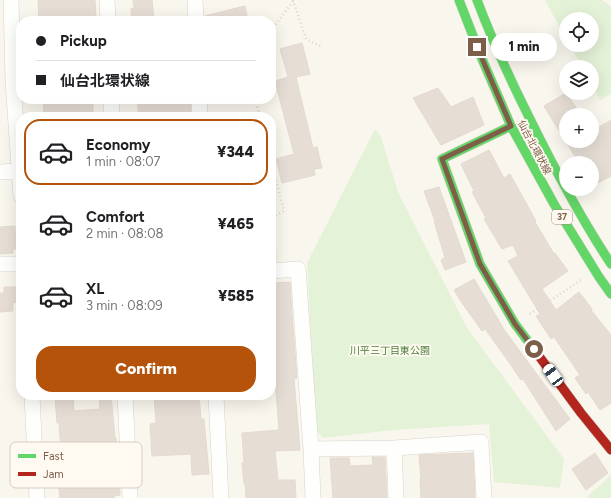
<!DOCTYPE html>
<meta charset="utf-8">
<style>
:root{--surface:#fff;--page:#f2f2f2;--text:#202124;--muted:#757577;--line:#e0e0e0;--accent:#b45309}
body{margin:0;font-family:Figtree,"Noto Sans JP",sans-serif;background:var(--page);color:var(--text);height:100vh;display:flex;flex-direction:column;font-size:15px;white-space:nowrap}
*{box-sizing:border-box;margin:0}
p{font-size:13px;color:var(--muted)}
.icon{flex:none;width:22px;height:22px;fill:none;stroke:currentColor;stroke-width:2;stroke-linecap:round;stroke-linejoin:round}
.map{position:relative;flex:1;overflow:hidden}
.panel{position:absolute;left:16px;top:112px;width:260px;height:288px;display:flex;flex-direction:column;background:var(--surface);border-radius:16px;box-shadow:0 4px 16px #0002}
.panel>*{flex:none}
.top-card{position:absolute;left:16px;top:16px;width:260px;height:88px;border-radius:16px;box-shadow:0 4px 16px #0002;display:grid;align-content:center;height:88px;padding:0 20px;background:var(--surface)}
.tools{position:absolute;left:559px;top:12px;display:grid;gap:8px}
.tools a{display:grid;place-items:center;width:40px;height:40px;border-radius:50%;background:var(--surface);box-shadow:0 4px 16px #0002;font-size:20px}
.end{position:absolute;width:18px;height:18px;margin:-9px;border:5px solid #7d5e48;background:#fff;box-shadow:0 0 0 2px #fff}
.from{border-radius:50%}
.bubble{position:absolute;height:28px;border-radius:14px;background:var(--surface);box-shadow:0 4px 16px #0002;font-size:13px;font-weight:800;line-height:28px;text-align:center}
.car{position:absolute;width:12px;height:24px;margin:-12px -6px;border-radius:5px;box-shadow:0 0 3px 1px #0007;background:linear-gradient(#fff 24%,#345 0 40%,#fff 0 76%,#345 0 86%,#fff 0)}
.top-card b{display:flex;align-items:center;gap:14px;height:38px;font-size:15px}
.top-card b+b{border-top:1px solid var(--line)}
.top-card i{width:10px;height:10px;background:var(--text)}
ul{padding:7px 0 0;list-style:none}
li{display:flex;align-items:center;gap:12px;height:66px;margin:0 8px 6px;padding:0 12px;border:2px solid transparent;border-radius:16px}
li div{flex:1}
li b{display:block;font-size:15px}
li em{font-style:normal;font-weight:800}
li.current{border-color:var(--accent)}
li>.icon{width:36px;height:36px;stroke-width:1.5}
.action{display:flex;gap:8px;margin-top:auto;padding:8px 20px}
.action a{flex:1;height:46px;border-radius:16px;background:var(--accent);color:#fff;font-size:16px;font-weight:800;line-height:46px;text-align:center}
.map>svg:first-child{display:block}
.green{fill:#e4f2d7}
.building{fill:#e6ded5;stroke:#e4d9cf}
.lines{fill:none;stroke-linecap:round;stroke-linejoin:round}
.street-casing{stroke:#d9d3cc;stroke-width:16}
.fast-casing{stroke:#d9d2ca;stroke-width:10}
.jam-casing{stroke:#d9d2ca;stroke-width:10}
.path{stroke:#dcd5ce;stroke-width:2.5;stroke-dasharray:1 3;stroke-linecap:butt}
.street{stroke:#fefefc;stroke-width:15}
.fast{stroke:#63d668;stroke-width:9}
.jam{stroke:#b3261e;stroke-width:9}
.route{stroke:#7d5e48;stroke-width:5}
.labels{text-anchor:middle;stroke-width:3.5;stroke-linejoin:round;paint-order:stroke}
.shield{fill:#fffaf1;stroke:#a48d7b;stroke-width:1}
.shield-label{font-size:9px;font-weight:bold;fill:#7d5e48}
.street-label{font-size:10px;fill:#7d5e48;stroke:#fffaf1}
.park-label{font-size:10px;fill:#4c7e3c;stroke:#fffaf1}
.key{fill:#fffaf1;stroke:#d8cbbe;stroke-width:1}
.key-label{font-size:11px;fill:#7d5e48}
</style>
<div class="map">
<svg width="611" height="498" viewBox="0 0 611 498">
<rect width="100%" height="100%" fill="#f9f6ee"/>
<!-- green -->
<path class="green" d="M545 0H602L611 6V94L600 100 592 85V67H582L570 45H592V19H566V38Z
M375 129 381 137 398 192 467 328 564 459 560 488 494 482 489 424 393 430 323 438 316 430 307 263Z
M611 475V498H588L587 497Z"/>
<!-- building -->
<path class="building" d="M38 0H95L96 19 71 21H39Z
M133 0H152L154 21H132L131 9 134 8Z
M245 6 248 21H205V16Z
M302 43 310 74 296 77 313 148 317 147 322 168 314 169 315 175 282 183 276 159 294 154 275 81 288 77 280 49Z
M438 88 451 107 473 97 484 125 441 145 413 98Z
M566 93 581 115H566V141H592V131L611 120V176L592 186V163H579L544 106Z
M43 99H93V117H44Z
M137 99H190L191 113 188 114V117H139Z
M489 150 504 178 510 174 536 221 535 222 554 254 555 253 568 271 542 289 556 310 579 292 592 309 591 310 611 335V403L600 410 588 392 586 394 575 378 580 375 554 337 551 339 536 316 540 314 508 261 518 256 513 245 502 249 484 219 486 218 472 192 474 191 461 164Z
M439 187 466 262 445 270 441 260 445 258 434 221H435L424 191Z
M15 226 16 249H13V253L0 254V227Z
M474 279 505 331 570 419 556 431 523 379 521 380 506 358 485 329 482 331 462 303 454 290Z
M290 282 292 314 297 378 294 379 300 450 275 451 278 480H295L296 498H246L245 484H244L242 463H244L242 433 279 430 274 366H271V354L273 353 271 321H276L273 283Z
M4 287H17L18 302 13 303V311L0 312V293H4Z
M73 395 74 411 100 409 99 395H111L115 438H116L120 495 114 496V498H60L56 465H62L59 423H57L55 396Z
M154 395H199L201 419H204L209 474 192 475 191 454 152 456 150 424 156 423Z
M473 453 475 498H421L420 479H421L419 455Z
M595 453 608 473 586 490 572 469Z
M372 457H385L387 498H333L330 458H349L350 466 373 465Z"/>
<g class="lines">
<!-- street casing -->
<g class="street-casing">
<path id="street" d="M11 0 13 81 21 196
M107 0 108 21
M195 0 196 21
M111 99 112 117
M199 99 200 117
M0 172 19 171
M0 264H21
M271 271 298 269 311 449
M32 395 37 498
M125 395 130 498
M216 395 221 498
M394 448 396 498
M313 498 311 449 394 448 481 442 484 498"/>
</g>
<!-- fast casing -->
<g class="fast-casing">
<path id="fast" d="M459 0 482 59 511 126 554 204 599 277 611 294
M477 0C492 40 510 79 529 117 554 168 580 217 611 264
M511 126 442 159 480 264 515 324 533 348"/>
</g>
<!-- jam casing -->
<g class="jam-casing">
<path id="jam" d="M533 348 581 413 611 450"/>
</g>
<!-- path -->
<path class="path" d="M293 0 306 39 322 47
M271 31 293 1
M255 99 260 117
M271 161 284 211 271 218
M271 220 276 257
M530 314 581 280"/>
<!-- street -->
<use href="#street" class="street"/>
<!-- fast -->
<use href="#fast" class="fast"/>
<!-- jam -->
<use href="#jam" class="jam"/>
</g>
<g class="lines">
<!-- route -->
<path class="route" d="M477 47 511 126 442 159 480 264 515 324 534 349"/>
</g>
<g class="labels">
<!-- shield labels -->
<rect class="shield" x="552" y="210" width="20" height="14" rx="3"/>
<g class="shield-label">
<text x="562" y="220">37</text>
</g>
<!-- street labels -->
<g class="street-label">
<text transform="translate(535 147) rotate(62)" y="4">仙台北環状線</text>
</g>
<!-- park labels -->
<g class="park-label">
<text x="390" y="354">川平三丁目東公園</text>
</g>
</g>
<!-- legend -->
<rect x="10" y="442" width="132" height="46" rx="6" class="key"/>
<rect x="18" y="454" width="18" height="4" fill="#63d668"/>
<rect x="18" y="472" width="18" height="4" fill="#b3261e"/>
<g class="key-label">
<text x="43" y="460">Fast</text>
<text x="43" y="478">Jam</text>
</g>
</svg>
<div class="tools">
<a><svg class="icon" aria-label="locate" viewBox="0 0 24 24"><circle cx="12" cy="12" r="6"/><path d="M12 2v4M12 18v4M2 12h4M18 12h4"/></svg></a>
<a><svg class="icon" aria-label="layers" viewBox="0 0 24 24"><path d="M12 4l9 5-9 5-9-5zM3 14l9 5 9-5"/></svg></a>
<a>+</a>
<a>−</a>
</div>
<i class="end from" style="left:534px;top:349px"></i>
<i class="end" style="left:477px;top:47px"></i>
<div class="bubble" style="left:491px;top:33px;width:66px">1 min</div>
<i class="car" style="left:553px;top:375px;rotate:324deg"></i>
<div class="top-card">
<b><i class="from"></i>Pickup</b>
<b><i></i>仙台北環状線</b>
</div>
<section class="panel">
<ul>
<li class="current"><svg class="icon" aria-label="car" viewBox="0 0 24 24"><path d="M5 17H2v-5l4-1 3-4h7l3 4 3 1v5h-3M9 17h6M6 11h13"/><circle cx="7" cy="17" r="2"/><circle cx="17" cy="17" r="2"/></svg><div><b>Economy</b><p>1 min · 08:07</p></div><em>¥344</em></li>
<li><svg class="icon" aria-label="car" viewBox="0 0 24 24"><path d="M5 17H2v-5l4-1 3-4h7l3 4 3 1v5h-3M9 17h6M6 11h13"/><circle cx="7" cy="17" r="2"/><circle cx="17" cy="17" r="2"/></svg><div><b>Comfort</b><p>2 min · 08:08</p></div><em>¥465</em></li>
<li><svg class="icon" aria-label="car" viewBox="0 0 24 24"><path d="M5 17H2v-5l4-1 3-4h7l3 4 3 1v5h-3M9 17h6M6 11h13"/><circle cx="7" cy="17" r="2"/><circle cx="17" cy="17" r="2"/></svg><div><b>XL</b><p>3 min · 08:09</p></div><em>¥585</em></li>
</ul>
<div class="action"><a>Confirm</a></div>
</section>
</div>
